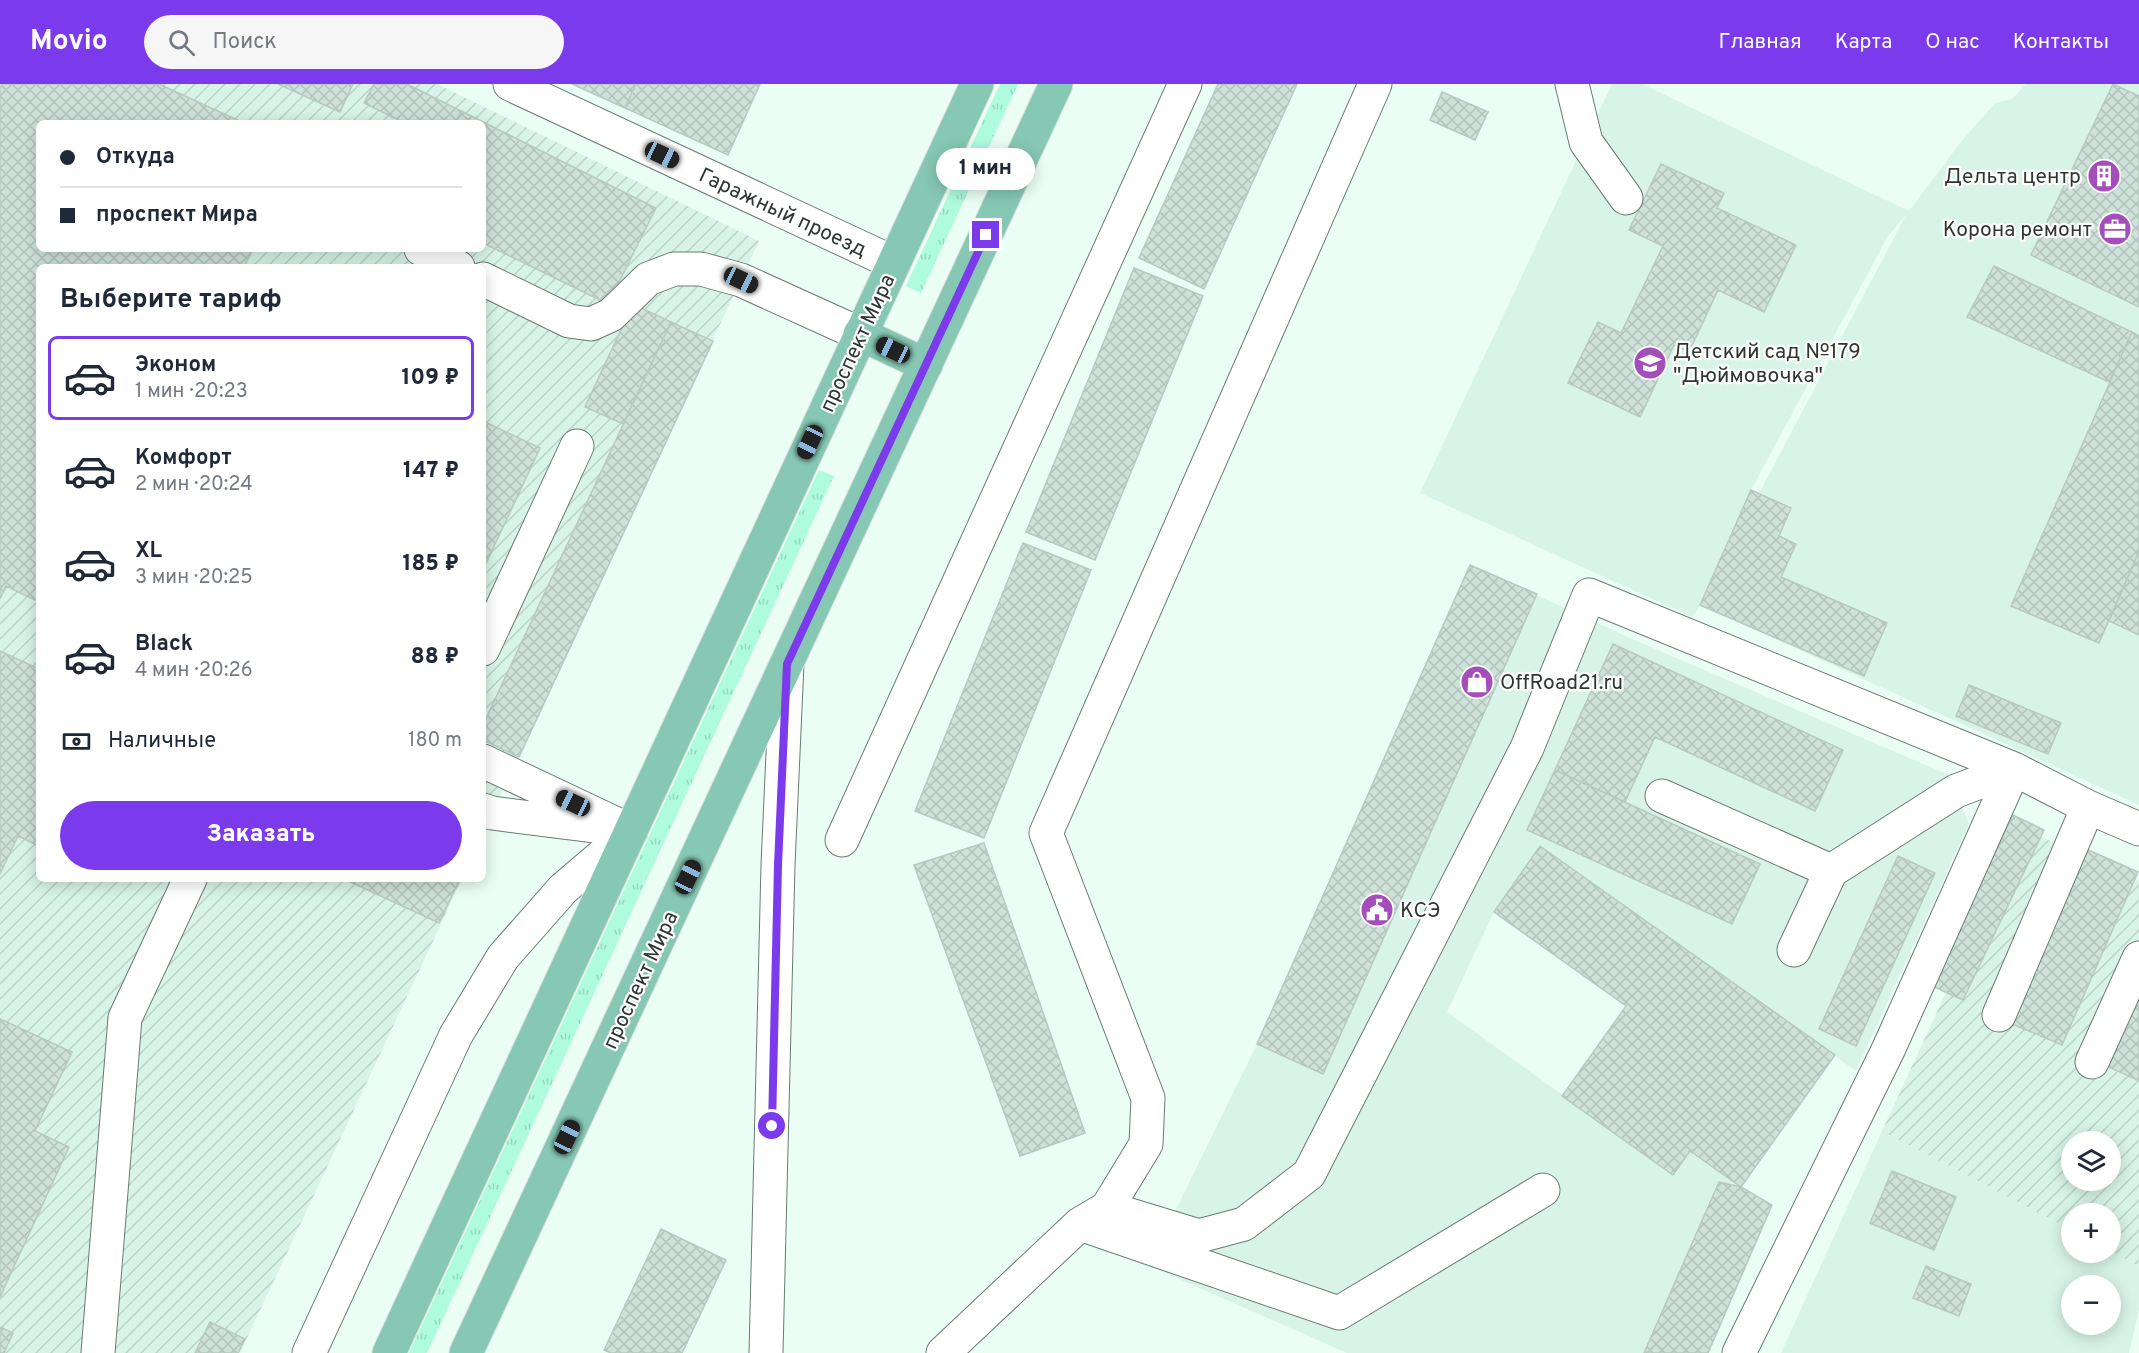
<!DOCTYPE html>
<html lang="ru">
<meta charset="utf-8">
<style>
:root{--surface:#fff;--page:#f6f6f7;--text:#1f2937;--muted:#747a83;--line:#e0e1e3;--accent:#7c3aed}
body{margin:0;font-family:Overpass,sans-serif;background:var(--page);color:var(--text);height:100vh;display:flex;flex-direction:column;font-size:22px;white-space:nowrap}
*{box-sizing:border-box;margin:0}
p{font-size:20px;color:var(--muted)}
.icon{flex:none;width:33px;height:33px;fill:none;stroke:currentColor;stroke-width:2;stroke-linecap:round;stroke-linejoin:round}
.map{position:relative;flex:1;overflow:hidden}
.side{position:absolute;left:36px;top:180px;width:450px;height:618px;display:flex;flex-direction:column;background:var(--surface);border-radius:9px;box-shadow:0 3px 15px #0003}
.side>*{flex:none}
.guide{position:absolute;left:36px;top:36px;width:450px;height:132px;border-radius:9px;box-shadow:0 3px 15px #0003;display:grid;align-content:center;height:132px;padding:0 24px;background:var(--surface)}
.controls{position:absolute;left:2061px;top:1047px;display:grid;gap:12px}
.controls a{display:grid;place-items:center;width:60px;height:60px;border-radius:50%;background:var(--surface);box-shadow:0 3px 15px #0003;font-size:30px}
.end{position:absolute;width:27px;height:27px;margin:-14px;border:8px solid #7c3aed;background:#fff;box-shadow:0 0 0 3px #fff}
.from{border-radius:50%}
.bubble{position:absolute;height:42px;border-radius:21px;background:var(--surface);box-shadow:0 3px 15px #0003;font-size:20px;font-weight:800;line-height:42px;text-align:center}
.car{position:absolute;width:18px;height:36px;margin:-18px -9px;border-radius:8px;box-shadow:0 0 4px 2px #0007;background:linear-gradient(#222 24%,#8ab4d8 0 40%,#222 0 76%,#8ab4d8 0 86%,#222 0)}
.guide b{display:flex;align-items:center;gap:21px;height:57px;font-size:22px}
.guide b+b{border-top:2px solid var(--line)}
.guide i{width:15px;height:15px;background:var(--text)}
ul{padding:0;list-style:none}
li{display:flex;align-items:center;gap:18px;height:84px;margin:0 12px 9px;padding:0 12px;border:3px solid transparent;border-radius:9px}
li div{flex:1}
li b{display:block;font-size:22px}
li em{font-style:normal;font-weight:800}
li.current{border-color:var(--accent)}
li>.icon{width:54px;height:54px;stroke-width:1.5}
h2{padding:0 24px;font-size:27px;line-height:72px}
.pay{display:flex;align-items:center;gap:15px;height:66px;padding:0 24px;font-size:22px}
.pay p{margin-inline-start:auto}
.action{display:flex;gap:12px;margin-top:auto;padding:12px 24px}
.action a{flex:1;height:69px;border-radius:36px;background:var(--accent);color:#fff;font-size:24px;font-weight:800;line-height:69px;text-align:center}
header{display:flex;align-items:center;gap:36px;box-sizing:border-box;height:84px;padding:0 30px;background:var(--accent);color:#fff}
header strong{font-size:28px}
nav{display:flex;gap:33px;margin-inline-start:auto;font-size:21px}
.search{width:420px;height:54px;background:var(--page);display:flex;align-items:center;gap:15px;box-sizing:border-box;padding:0 21px;border-radius:33px;color:var(--muted);font-size:22px}
.map>svg:first-child{display:block}
.built{fill:#d8f4e8;fill-rule:evenodd}
.industrial{fill:url(#industrial-furrows);fill-rule:evenodd}
.grass{fill:url(#grass-tufts)}
.building{fill:url(#building-cross-hatch);stroke:#b7cac2;stroke-width:1.5}
.lines{fill:none;stroke-linecap:round;stroke-linejoin:round}
.minor-casing{stroke:#6a7b74;stroke-width:35}
.major-casing{stroke:#dedfde;stroke-width:35}
.minor{stroke:#fff;stroke-width:33}
.major{stroke:#86c8b3;stroke-width:33}
.route{stroke:#7c3aed;stroke-width:8}
.labels{text-anchor:middle;stroke-width:4.5;stroke-linejoin:round;paint-order:stroke}
.poi-label{font-size:21px;fill:#2f3633;stroke:#fff;text-anchor:start}
.street-label{font-size:21px;fill:#2f3633;stroke:#fff}
</style>
<header>
<strong>Movio</strong>
<div class="search"><svg class="icon" aria-label="search" viewBox="0 0 24 24"><circle cx="10" cy="10" r="6"/><path d="M15 15l6 6"/></svg>Поиск</div>
<nav><a>Главная</a><a>Карта</a><a>О нас</a><a>Контакты</a></nav>
</header>
<div class="map">
<svg width="2139" height="1269" viewBox="0 0 2139 1269">
<defs>
<pattern id="industrial-furrows" width="10" height="10" patternUnits="userSpaceOnUse" patternTransform="scale(1.5)"><rect width="10" height="10" fill="#d8f4e8"/><path d="M-1 1l2-2M0 10L10 0M9 11l2-2" fill="none" stroke="#bad2c7"/></pattern>
<pattern id="grass-tufts" width="24" height="20" patternUnits="userSpaceOnUse" patternTransform="scale(1.5)"><rect width="24" height="20" fill="#aefbde"/><path d="M3 7l-1-3M5 7V3M7 7l1-3M15 17l-1-3M17 17v-4M19 17l1-3" fill="none" stroke="#96d8bf"/></pattern>
<pattern id="building-cross-hatch" width="8" height="8" patternUnits="userSpaceOnUse" patternTransform="scale(1.5)"><rect width="8" height="8" fill="#cfe2da"/><path d="M0 0l8 8M0 8l8-8" fill="none" stroke="#b2c2bc"/></pattern>
</defs>
<rect width="100%" height="100%" fill="#eafef5"/>
<!-- built -->
<path class="built" d="M1612 0H1642L1909 127 1960 59 1995 19 2012 15 2026 0H2139V721L1701 521 1692 533 1420 409ZM1906 131 1706 510H1705L1751 406 1888 152Z
M1470 481 1639 558 1949 691 1969 740 1856 987 1540 763 1494 828 1447 928 1673 1090 1690 1067 1741 1103 1772 1121 1708 1269H1347L1154 1184 1159 1160 1257 960Z
M1882 1047 2071 1146 2072 1168H2110L2111 1167 2139 1182V1226L2129 1269H1781ZM2072 1202H2110V1240H2072Z"/>
<!-- industrial -->
<path class="industrial" d="M0 0H437L759 157 483 749V183H39V795H462L240 1269H0ZM39 39H483V165H39Z
M2022 744 2139 797V1182L2111 1167 2110 1130H2072L2071 1146 1882 1047ZM2072 1058H2110V1096H2072Z"/>
<!-- grass -->
<path class="grass" d="M1000 0H1018L921 209 906 202Z
M819 386 834 392 427 1269H409Z"/>
<!-- building -->
<path class="building" d="M2 0H159L244 39H39V165H253L244 183H39V518L6 502 0 515V5Z
M278 0H353L340 28Z
M374 0H407L461 27 456 39H404L364 19Z
M572 0H636L625 24Z
M636 0H760L728 71 625 24Z
M1218 0H1297L1204 205 1139 174Z
M2113 0 2139 12V223L2031 171Z
M1442 8 1488 28 1475 56 1430 36Z
M461 27 656 124 608 220 483 159V39H456Z
M1661 80 1724 109 1717 124 1796 161 1764 228 1718 206 1689 268 1674 261 1640 333 1568 299 1598 238 1621 249 1663 162 1629 146Z
M1994 182 2132 248 2109 298 1967 233Z
M1134 184 1203 212 1095 476 1026 448Z
M633 220 671 238 623 340 585 323Z
M671 238 713 257 519 673 483 656V641Z
M2132 248 2139 252V467L2099 559 2011 522Z
M483 337 540 364 483 486Z
M1751 406 1791 424 1779 452 1796 460 1781 493 1887 539 1864 592 1700 521Z
M1023 459 1091 486 984 754 915 727Z
M2139 467V551L2109 537Z
M1470 481 1537 510 1323 990 1257 960Z
M1613 560 1843 666 1815 727 1655 653 1625 718 1555 686Z
M0 567 39 585V762L18 752 0 790Z
M1969 601 2061 639 2048 670 1956 632Z
M1555 686 1760 780 1732 840 1527 746Z
M2013 731 2044 746 1963 916 1932 902Z
M984 759 1085 1049 1020 1072 914 781Z
M1540 762 1835 971 1741 1103 1690 1067 1673 1091 1562 1012 1626 922 1494 828Z
M2079 762 2138 788 2062 961 2003 936Z
M1898 772 1935 789 1856 962 1819 945Z
M344 795H460L439 839Z
M2139 885V997L2096 977Z
M0 935 72 968 35 1047 69 1063 0 1213Z
M1892 1087 1956 1113 1934 1166 1870 1139Z
M1719 1098 1741 1103 1772 1121 1708 1269H1644Z
M661 1145 726 1176 682 1269H611L604 1266Z
M1926 1182 1971 1200 1959 1232 1913 1214Z
M210 1238 245 1255 238 1269H195Z
M0 1243 13 1249 4 1269H0Z"/>
<g class="lines">
<!-- minor casing -->
<g class="minor-casing">
<path id="minor" d="M510 0 894 179
M1572 0 1586 58 1626 114
M421 165 458 183
M483 195 569 237 591 240 611 231 648 195 674 185H701L741 196 860 250
M483 565 577 362
M483 677 631 747
M1662 712 1831 787
M483 726 492 729 602 743
M842 756 1185 0
M1794 866 1831 787 1956 707 2014 685
M1999 931 2088 723
M2092 978 2139 874
M1107 1124 1199 1152 1244 1140 1309 1090 1527 664 1589 511 2014 685 2088 723 2139 745
M1080 1140 1339 1229 1543 1106
M98 1269 125 934 190 795
M309 1269 456 951 503 873 563 805 631 747
M766 1269 778 781 787 580
M943 1269 1080 1140 1107 1124 1146 1060 1148 1014 1046 749 1375 0
M1739 1269 1889 964 2014 685"/>
</g>
<!-- major casing -->
<g class="major-casing">
<path id="major" d="M860 250 926 281
M389 1269 977 0
M466 1269 1056 0"/>
</g>
<!-- minor -->
<use href="#minor" class="minor"/>
<!-- major -->
<use href="#major" class="major"/>
</g>
<g class="lines">
<!-- route -->
<path class="route" d="M772 1042 778 781 787 580 986 151"/>
</g>
<!-- icons -->
<defs>
<g id="building-disc" transform="scale(1.725)"><circle r="9.5" fill="#a44ebb" stroke="#fff"/><path d="M-4-6H4V6H1V3H-1V6H-4ZM-2.5-4.3h1.7v1.8h-1.7ZM.8-4.3h1.7v1.8H.8ZM-2.5-1h1.7V.8h-1.7ZM.8-1h1.7V.8H.8Z" fill="#fff"/></g>
<g id="office-disc" transform="scale(1.725)"><circle r="9.5" fill="#a44ebb" stroke="#fff"/><path d="M-6-3h4V-5.5h4V-3h4V5H-6ZM-1-4.5V-3h2v-1.5ZM-6 0V1H6V0Z" fill="#fff"/></g>
<g id="school-disc" transform="scale(1.725)"><circle r="9.5" fill="#a44ebb" stroke="#fff"/><path d="M0-5L7-2L0 1L-7-2ZM-4 1L0 2.5L4 1V4Q0 6-4 4Z" fill="#fff"/></g>
<g id="shop-disc" transform="scale(1.725)"><circle r="9.5" fill="#a44ebb" stroke="#fff"/><path d="M-5-2.5h2.3a2.7 3.5 0 0 1 5.4 0H5L5.5 6h-11ZM-1.5-2.5h3a1.5 2.3 0 0 0-3 0Z" fill="#fff"/></g>
<g id="civic-disc" transform="scale(1.725)"><circle r="9.5" fill="#a44ebb" stroke="#fff"/><path d="M-.6-6.5H3V-4.5H.6V-3L4-1V1h2V6H-6V1h2V-1L-.6-3ZM-1.2 2.5V6h2.4V2.5Z" fill="#fff"/></g>
</defs>
<g fill-rule="evenodd">
<use href="#building-disc" x="2104" y="92"/>
<use href="#office-disc" x="2115" y="145"/>
<use href="#school-disc" x="1650" y="279"/>
<use href="#shop-disc" x="1477" y="598"/>
<use href="#civic-disc" x="1377" y="826"/>
</g>
<g class="labels">
<!-- poi labels -->
<g class="poi-label">
<text x="2081" y="99" text-anchor="end">Дельта центр</text>
<text x="2092" y="152" text-anchor="end">Корона ремонт</text>
<text x="1673" y="274">Детский сад №179<tspan x="1673" dy="24">"Дюймовочка"</tspan></text>
<text x="1500" y="605">OffRoad21.ru</text>
<text x="1400" y="833">КСЭ</text>
</g>
<!-- street labels -->
<g class="street-label">
<text transform="translate(783 128) rotate(25)" y="7">Гаражный проезд</text>
<text transform="translate(857 259) rotate(-65)" y="7">проспект Мира</text>
<text transform="translate(640 896) rotate(-65)" y="7">проспект Мира</text>
</g>
</g>
</svg>
<div class="controls">
<a><svg class="icon" aria-label="layers" viewBox="0 0 24 24"><path d="M12 4l9 5-9 5-9-5zM3 14l9 5 9-5"/></svg></a>
<a>+</a>
<a>−</a>
</div>
<i class="end from" style="left:772px;top:1042px"></i>
<i class="end" style="left:986px;top:151px"></i>
<div class="bubble" style="left:936px;top:64px;width:99px">1 мин</div>
<i class="car" style="left:662px;top:71px;rotate:115deg"></i>
<i class="car" style="left:741px;top:196px;rotate:115deg"></i>
<i class="car" style="left:893px;top:266px;rotate:295deg"></i>
<i class="car" style="left:810px;top:358px;rotate:205deg"></i>
<i class="car" style="left:573px;top:719px;rotate:295deg"></i>
<i class="car" style="left:688px;top:793px;rotate:25deg"></i>
<i class="car" style="left:567px;top:1053px;rotate:25deg"></i>
<div class="guide">
<b><i class="from"></i>Откуда</b>
<b><i></i>проспект Мира</b>
</div>
<section class="side">
<h2>Выберите тариф</h2>
<ul>
<li class="current"><svg class="icon" aria-label="car" viewBox="0 0 24 24"><path d="M5 17H2v-5l4-1 3-4h7l3 4 3 1v5h-3M9 17h6M6 11h13"/><circle cx="7" cy="17" r="2"/><circle cx="17" cy="17" r="2"/></svg><div><b>Эконом</b><p>1 мин · 20:23</p></div><em>109 ₽</em></li>
<li><svg class="icon" aria-label="car" viewBox="0 0 24 24"><path d="M5 17H2v-5l4-1 3-4h7l3 4 3 1v5h-3M9 17h6M6 11h13"/><circle cx="7" cy="17" r="2"/><circle cx="17" cy="17" r="2"/></svg><div><b>Комфорт</b><p>2 мин · 20:24</p></div><em>147 ₽</em></li>
<li><svg class="icon" aria-label="car" viewBox="0 0 24 24"><path d="M5 17H2v-5l4-1 3-4h7l3 4 3 1v5h-3M9 17h6M6 11h13"/><circle cx="7" cy="17" r="2"/><circle cx="17" cy="17" r="2"/></svg><div><b>XL</b><p>3 мин · 20:25</p></div><em>185 ₽</em></li>
<li><svg class="icon" aria-label="car" viewBox="0 0 24 24"><path d="M5 17H2v-5l4-1 3-4h7l3 4 3 1v5h-3M9 17h6M6 11h13"/><circle cx="7" cy="17" r="2"/><circle cx="17" cy="17" r="2"/></svg><div><b>Black</b><p>4 мин · 20:26</p></div><em>88 ₽</em></li>
</ul>
<div class="pay"><svg class="icon" aria-label="cash" viewBox="0 0 24 24"><path d="M3 7h18v10H3z"/><circle cx="12" cy="12" r="2"/></svg>Наличные<p>180 m</p></div>
<div class="action"><a>Заказать</a></div>
</section>
</div>
